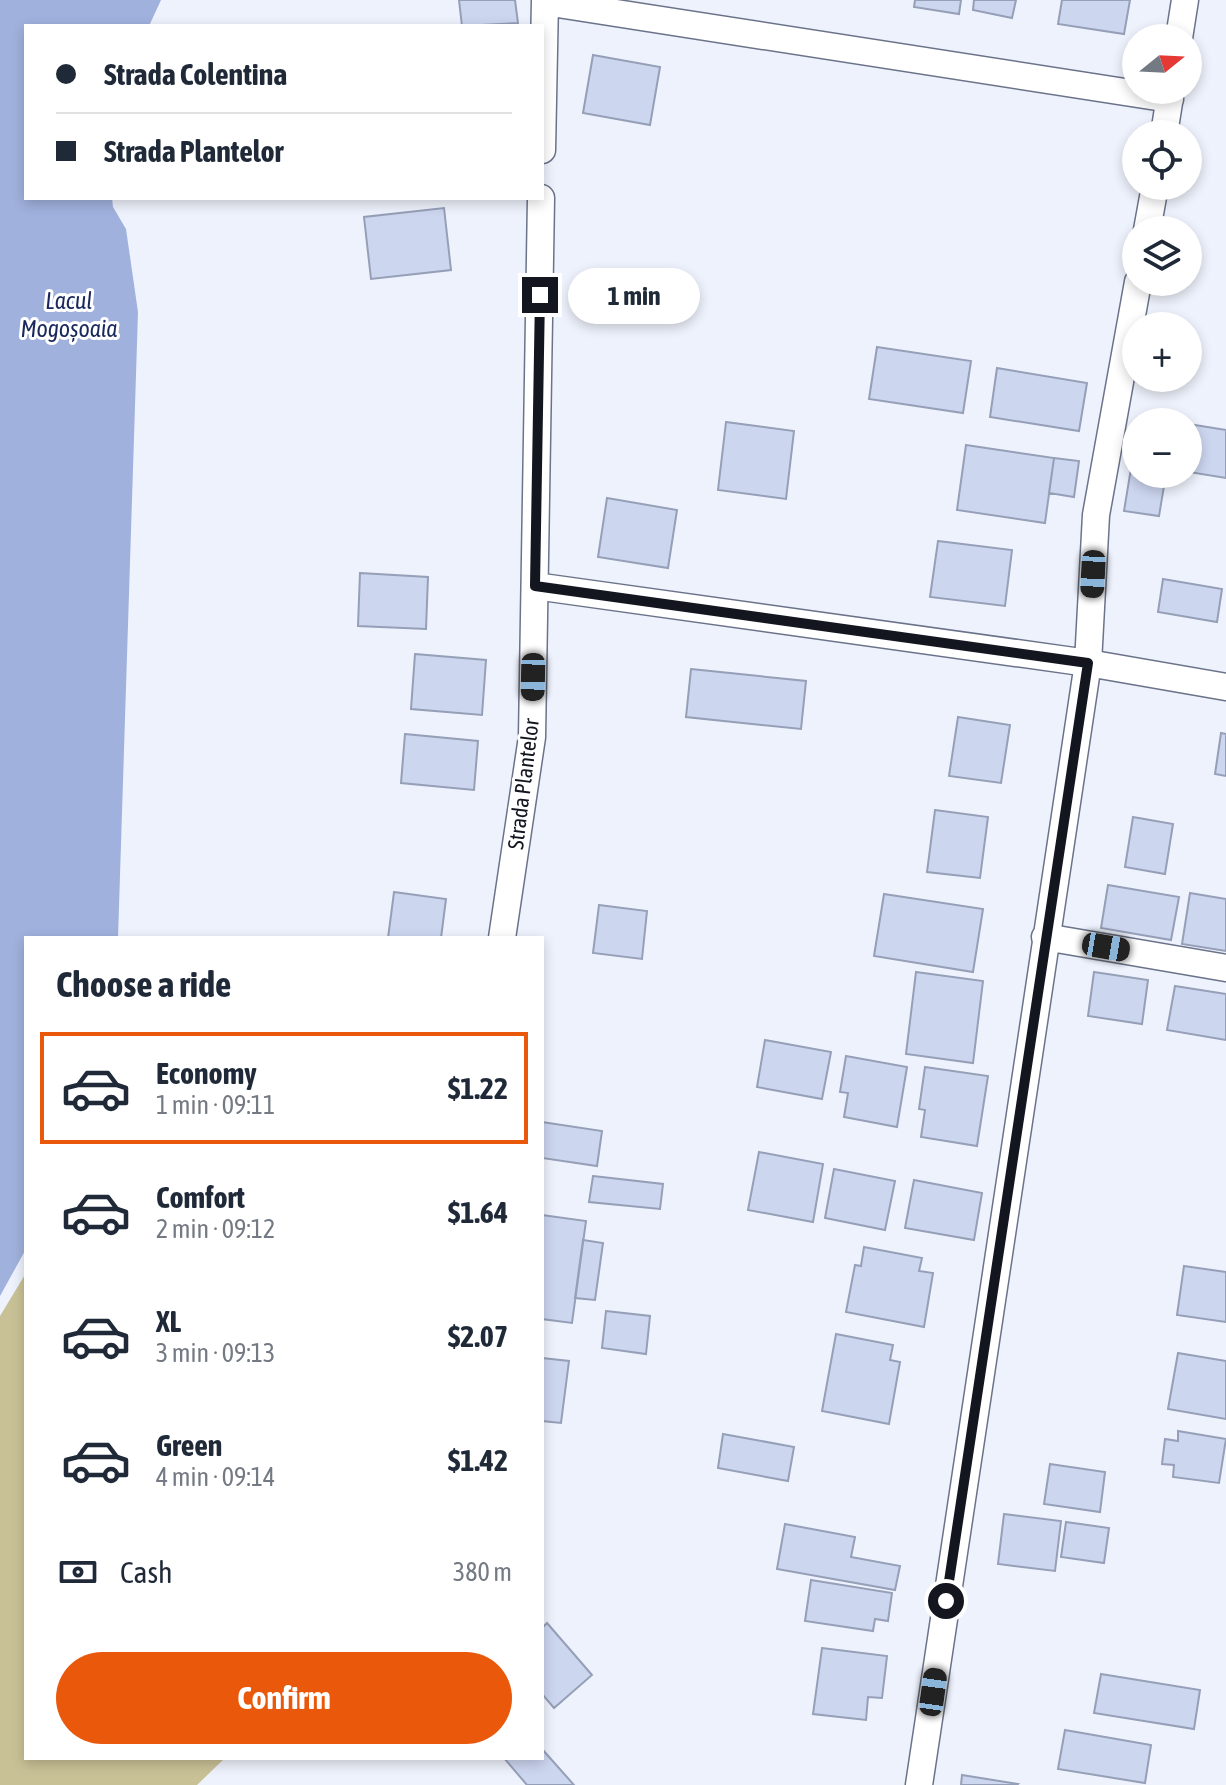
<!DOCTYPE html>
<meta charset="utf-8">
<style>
:root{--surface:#fff;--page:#f6f6f7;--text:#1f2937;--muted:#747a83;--line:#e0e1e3;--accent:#ea580c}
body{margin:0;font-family:"Asap Condensed",sans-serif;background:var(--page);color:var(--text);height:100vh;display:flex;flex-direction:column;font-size:30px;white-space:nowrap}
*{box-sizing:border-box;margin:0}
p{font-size:26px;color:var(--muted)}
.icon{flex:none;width:44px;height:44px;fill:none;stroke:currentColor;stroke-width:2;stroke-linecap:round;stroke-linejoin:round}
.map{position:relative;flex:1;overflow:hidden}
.details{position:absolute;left:24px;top:936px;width:520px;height:824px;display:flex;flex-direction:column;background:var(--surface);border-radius:0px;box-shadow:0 4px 12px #0003}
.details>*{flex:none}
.banner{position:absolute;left:24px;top:24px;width:520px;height:176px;border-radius:0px;box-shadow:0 4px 12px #0003;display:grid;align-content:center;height:176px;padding:0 32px;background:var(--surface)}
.needle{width:52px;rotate:72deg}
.fabs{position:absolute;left:1122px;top:24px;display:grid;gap:16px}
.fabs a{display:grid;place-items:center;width:80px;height:80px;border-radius:50%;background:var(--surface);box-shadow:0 4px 12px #0003;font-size:40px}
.end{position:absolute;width:36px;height:36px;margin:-18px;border:10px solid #13161f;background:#fff;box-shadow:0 0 0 4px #fff}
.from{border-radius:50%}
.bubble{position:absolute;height:56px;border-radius:28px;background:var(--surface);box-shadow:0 4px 12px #0003;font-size:26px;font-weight:700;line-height:56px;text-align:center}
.car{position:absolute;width:24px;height:48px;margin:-24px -12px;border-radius:10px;box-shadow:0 0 6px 2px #0007;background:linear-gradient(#222 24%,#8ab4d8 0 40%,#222 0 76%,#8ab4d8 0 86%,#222 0)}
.banner b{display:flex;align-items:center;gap:28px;height:76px;font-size:30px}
.banner b+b{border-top:2px solid var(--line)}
.banner i{width:20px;height:20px;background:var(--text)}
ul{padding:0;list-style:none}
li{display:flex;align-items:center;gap:24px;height:112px;margin:0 16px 12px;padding:0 16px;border:4px solid transparent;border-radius:0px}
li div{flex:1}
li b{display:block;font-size:30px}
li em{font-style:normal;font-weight:700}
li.selected{border-color:var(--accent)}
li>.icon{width:72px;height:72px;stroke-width:1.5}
h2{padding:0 32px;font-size:36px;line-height:96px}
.pay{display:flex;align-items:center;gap:20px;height:88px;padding:0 32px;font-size:30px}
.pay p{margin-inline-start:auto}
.action{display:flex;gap:16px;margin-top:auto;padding:16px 32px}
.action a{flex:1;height:92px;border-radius:48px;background:var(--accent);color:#fff;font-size:32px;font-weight:700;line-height:92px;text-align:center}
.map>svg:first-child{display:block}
.green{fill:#c9c196}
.water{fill:#a0b1dd}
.building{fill:#ccd6ef;stroke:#959fb7;stroke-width:2}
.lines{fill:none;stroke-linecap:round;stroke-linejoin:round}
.street-casing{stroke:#6a7389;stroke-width:29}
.street{stroke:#fff;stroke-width:26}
.route{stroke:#13161f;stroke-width:10}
.labels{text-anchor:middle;stroke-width:6;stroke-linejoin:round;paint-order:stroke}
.street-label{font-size:22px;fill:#13161f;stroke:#fff}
.water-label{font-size:24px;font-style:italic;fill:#18285c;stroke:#fff}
</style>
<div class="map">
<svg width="1226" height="1785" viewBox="0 0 1226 1785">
<rect width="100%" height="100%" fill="#eef2fc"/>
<!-- green -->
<path class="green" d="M26 1273V1758H225L197 1785H0V1316Z"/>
<!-- water -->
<path class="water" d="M0 0H161L149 26H26V198H112L113 207 126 229 138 312 118 938H26V1249L0 1296Z"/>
<!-- building -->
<path class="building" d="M459 0H515L518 23 462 26Z
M915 0H961L959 14 914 7Z
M974 0H1016L1012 18 973 10Z
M1062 0H1130L1124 34 1058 24Z
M593 55 660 67 650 125 583 113Z
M444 208 451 270 371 279 364 217Z
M877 347 971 361 963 413 869 399Z
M997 368 1087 383 1079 431 990 417Z
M726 422 794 431 786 499 718 490Z
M1195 425 1226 430V478L1189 472Z
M966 445 1054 458 1045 523 957 510Z
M1133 456 1136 457V474H1166L1159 516 1124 511Z
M1054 458 1079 461 1074 497 1049 493Z
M607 498 677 510 668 568 598 557Z
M938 541 1012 550 1005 606 930 597Z
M360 573 428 577 426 629 358 626Z
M1163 579 1222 589 1217 622 1158 612Z
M415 654 486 660 482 715 411 709Z
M691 669 806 681 801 729 686 717Z
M958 717 1010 725 1001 783 949 776Z
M1221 733 1226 734V776L1215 774Z
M405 734 478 741 474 790 401 783Z
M935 810 988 817 980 878 927 872Z
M1133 817 1173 824 1165 874 1125 867Z
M1108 885 1179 897 1171 940 1101 928Z
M394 892 446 899 441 938H388Z
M1190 893 1226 899V951L1182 944Z
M884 894 983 909 973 972 874 956Z
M599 905 647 911 642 959 593 953Z
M916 972 983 981 973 1063 906 1054Z
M1094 972 1148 980 1142 1024 1088 1016Z
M1175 986 1226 994V1040L1167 1030Z
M765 1040 831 1052 822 1099 757 1087Z
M846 1056 907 1067 897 1127 844 1117 848 1093 840 1092Z
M925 1067 988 1076 977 1146 921 1137 925 1110 919 1109Z
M542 1122 602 1131 597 1166 542 1158Z
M759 1152 823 1164 813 1222 748 1210Z
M834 1169 895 1181 885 1230 825 1218Z
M593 1176 663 1184 660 1209 589 1202Z
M914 1180 982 1193 974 1240 905 1228Z
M542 1215 586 1221 572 1323 542 1319Z
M583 1240 603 1243 595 1300 575 1298Z
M864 1247 922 1258 919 1271 933 1273 924 1327 846 1312 855 1265 861 1266Z
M1184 1266 1226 1272V1322L1177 1315Z
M606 1311 650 1316 646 1354 602 1348Z
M836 1334 893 1345 890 1360 900 1362 889 1424 822 1411Z
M1178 1353 1226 1361V1419L1168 1409Z
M542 1358 569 1361 561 1423 542 1421Z
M1178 1431 1226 1439 1219 1483 1173 1477 1174 1465 1162 1464 1165 1439 1178 1441Z
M723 1434 794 1447 788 1481 718 1468Z
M1050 1464 1105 1472 1100 1512 1044 1504Z
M1004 1514 1061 1521 1055 1571 998 1564Z
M1066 1522 1109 1528 1104 1563 1061 1557Z
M785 1524 855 1537 851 1557 900 1566 895 1590 777 1569Z
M811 1580 892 1593 888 1621 875 1619 873 1631 805 1621Z
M547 1623 592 1675 554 1708 542 1694V1628Z
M822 1648 887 1656 882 1698 868 1697 866 1720 813 1714Z
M1101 1674 1200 1690 1194 1729 1094 1713Z
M1065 1730 1151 1745 1145 1783 1058 1769Z
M542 1749 574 1785H527L504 1758H542Z
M962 1775 1018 1784 1017 1785H961Z"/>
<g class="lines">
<!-- street casing -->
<g class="street-casing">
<path id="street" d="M545 2 1170 99
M1179 38 1185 0
M1164 134 1171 90
M542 150 545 0
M1147 230 1155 186
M535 586 1088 663 1226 687
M1045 937 1226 968
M502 938 532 737 541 198
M919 1785 1088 663 1096 515 1138 282"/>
</g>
<!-- street -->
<use href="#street" class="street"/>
</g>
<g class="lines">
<!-- route -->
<path class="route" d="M540 295 535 586 1088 663 946 1601"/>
</g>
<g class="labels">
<!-- street labels -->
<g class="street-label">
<text transform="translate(523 784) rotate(-83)" y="8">Strada Plantelor</text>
</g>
<!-- water labels -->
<g class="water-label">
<text x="69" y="309">Lacul<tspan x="69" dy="28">Mogoșoaia</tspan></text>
</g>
</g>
</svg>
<div class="fabs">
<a><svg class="needle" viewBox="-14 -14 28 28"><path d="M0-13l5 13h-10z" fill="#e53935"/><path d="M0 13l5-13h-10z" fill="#747a83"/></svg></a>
<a><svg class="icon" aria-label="locate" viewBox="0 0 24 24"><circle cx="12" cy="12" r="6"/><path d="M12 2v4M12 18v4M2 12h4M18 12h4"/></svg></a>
<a><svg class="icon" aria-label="layers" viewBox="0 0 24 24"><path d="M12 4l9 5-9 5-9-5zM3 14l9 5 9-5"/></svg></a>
<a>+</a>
<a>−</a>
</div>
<i class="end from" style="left:946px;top:1601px"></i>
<i class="end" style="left:540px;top:295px"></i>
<div class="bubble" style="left:568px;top:268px;width:132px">1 min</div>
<i class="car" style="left:1093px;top:574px;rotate:183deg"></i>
<i class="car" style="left:533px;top:677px;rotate:181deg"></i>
<i class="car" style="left:1106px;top:947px;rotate:100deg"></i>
<i class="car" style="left:933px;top:1692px;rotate:8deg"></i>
<div class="banner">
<b><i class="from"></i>Strada Colentina</b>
<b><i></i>Strada Plantelor</b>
</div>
<section class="details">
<h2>Choose a ride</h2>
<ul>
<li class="selected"><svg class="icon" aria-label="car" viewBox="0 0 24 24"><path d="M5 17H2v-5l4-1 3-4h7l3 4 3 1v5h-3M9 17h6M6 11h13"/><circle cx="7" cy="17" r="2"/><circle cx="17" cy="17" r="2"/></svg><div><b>Economy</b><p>1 min · 09:11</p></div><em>$1.22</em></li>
<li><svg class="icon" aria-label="car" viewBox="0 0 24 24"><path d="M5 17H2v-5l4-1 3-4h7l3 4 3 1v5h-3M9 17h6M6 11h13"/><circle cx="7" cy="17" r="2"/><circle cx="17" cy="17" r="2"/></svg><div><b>Comfort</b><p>2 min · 09:12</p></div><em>$1.64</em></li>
<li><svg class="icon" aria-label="car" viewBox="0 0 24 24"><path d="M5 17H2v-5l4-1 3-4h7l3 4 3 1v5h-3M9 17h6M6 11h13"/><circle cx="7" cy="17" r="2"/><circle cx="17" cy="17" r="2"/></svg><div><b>XL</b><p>3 min · 09:13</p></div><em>$2.07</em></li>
<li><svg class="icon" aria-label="car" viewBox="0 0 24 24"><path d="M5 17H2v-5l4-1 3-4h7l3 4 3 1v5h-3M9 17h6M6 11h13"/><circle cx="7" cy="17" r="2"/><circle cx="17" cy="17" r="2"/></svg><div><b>Green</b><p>4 min · 09:14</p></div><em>$1.42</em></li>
</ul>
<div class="pay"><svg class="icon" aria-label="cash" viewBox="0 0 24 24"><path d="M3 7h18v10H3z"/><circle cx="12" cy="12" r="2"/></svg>Cash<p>380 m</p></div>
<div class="action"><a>Confirm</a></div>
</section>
</div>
